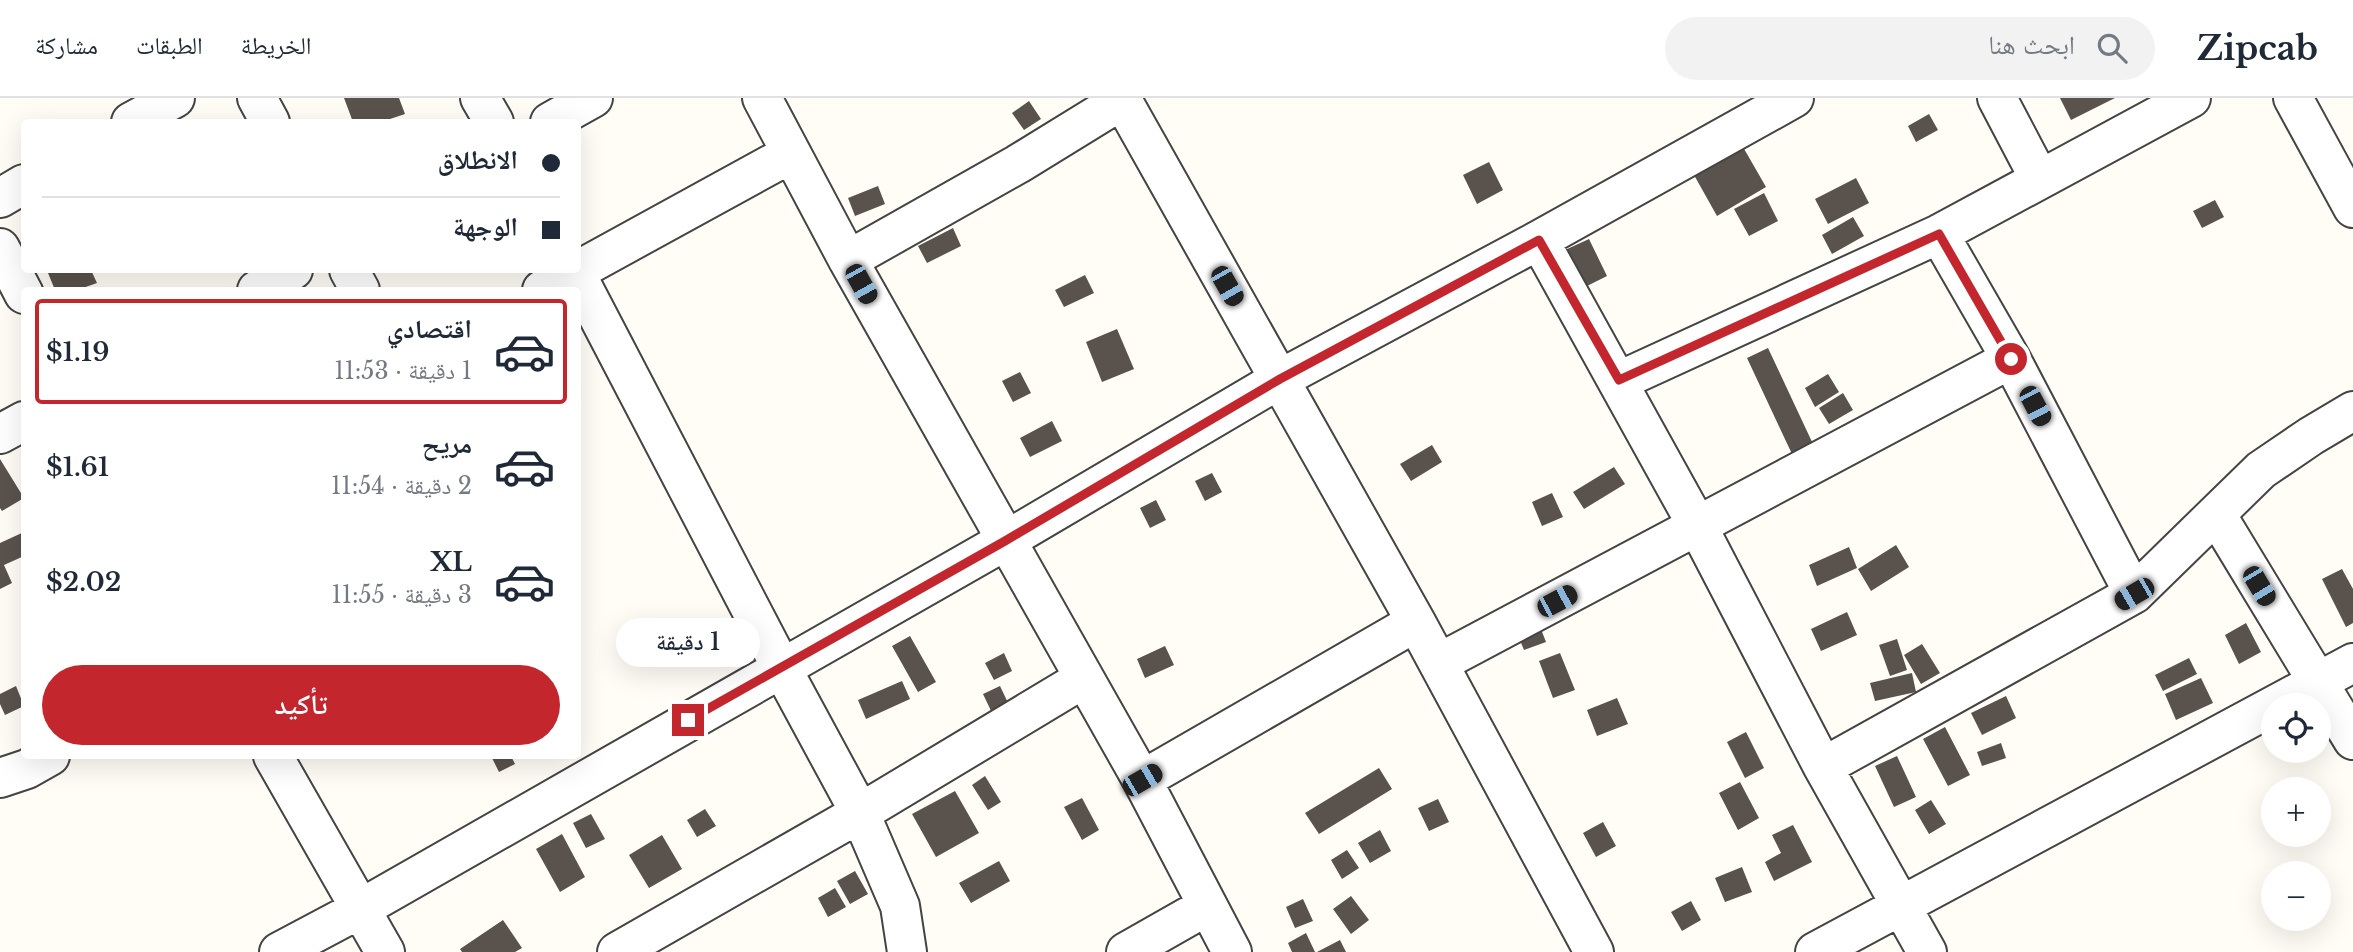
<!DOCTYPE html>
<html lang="ar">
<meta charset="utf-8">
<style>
:root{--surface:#fff;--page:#f2f2f3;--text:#1f2937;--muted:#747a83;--line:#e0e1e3;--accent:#c4262e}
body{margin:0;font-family:"Libre Baskerville","Noto Naskh Arabic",serif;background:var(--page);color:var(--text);direction:rtl;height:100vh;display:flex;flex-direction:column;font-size:26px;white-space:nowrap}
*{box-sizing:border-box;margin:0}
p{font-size:23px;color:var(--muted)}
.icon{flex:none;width:38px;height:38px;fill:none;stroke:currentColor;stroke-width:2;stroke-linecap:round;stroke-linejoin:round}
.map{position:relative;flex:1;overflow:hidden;direction:ltr}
.side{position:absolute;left:21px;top:189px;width:560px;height:472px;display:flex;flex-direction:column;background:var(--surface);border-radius:7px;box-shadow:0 7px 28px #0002;direction:rtl}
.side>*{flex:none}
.top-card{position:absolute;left:21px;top:21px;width:560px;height:154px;border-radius:7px;box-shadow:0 7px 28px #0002;direction:rtl;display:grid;align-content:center;height:154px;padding:0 21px;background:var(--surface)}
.tools{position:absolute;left:2261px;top:595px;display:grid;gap:14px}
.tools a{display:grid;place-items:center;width:70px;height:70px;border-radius:50%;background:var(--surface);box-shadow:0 7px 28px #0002;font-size:35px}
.end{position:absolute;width:32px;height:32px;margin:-16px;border:9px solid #c4262e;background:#fff;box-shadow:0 0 0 4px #fff}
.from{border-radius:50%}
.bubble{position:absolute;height:49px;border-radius:24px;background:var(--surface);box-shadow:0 7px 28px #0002;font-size:23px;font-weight:600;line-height:49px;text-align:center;direction:rtl}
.car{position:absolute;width:21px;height:42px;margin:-21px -10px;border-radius:9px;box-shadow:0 0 5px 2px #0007;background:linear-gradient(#222 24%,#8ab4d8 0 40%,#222 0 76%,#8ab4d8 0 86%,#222 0)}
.top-card b{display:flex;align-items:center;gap:24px;height:66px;font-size:26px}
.top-card b+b{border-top:2px solid var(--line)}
.top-card i{width:18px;height:18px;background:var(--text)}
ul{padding:12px 0 0;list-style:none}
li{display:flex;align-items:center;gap:21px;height:105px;margin:0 14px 10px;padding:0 7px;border:4px solid transparent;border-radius:7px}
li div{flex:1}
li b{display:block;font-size:26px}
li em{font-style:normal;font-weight:600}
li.on{border-color:var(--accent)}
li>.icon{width:63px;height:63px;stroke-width:1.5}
.button{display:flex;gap:14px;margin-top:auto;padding:14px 21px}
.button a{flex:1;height:80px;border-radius:42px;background:var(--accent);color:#fff;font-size:28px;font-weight:600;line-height:80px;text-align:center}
header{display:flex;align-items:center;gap:42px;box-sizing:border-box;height:98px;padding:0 35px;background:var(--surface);border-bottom:2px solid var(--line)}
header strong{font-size:33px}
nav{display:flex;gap:38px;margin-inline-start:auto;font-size:24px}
.search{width:490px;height:63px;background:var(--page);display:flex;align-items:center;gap:18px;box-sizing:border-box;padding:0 24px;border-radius:38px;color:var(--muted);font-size:26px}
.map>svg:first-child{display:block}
.building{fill:#5a524d}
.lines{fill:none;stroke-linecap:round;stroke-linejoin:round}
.minor-casing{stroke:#444;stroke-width:42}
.minor{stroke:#fff;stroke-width:38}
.route{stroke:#c4262e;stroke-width:9}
</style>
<header>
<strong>Zipcab</strong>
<div class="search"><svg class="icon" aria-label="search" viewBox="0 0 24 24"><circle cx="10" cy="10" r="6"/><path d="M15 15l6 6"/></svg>ابحث هنا</div>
<nav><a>الخريطة</a><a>الطبقات</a><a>مشاركة</a></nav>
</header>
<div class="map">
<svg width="2353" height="854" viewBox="0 0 2353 854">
<rect width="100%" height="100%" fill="#fffdf5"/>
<!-- building -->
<path class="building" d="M344 0H399L405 16 381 24H353Z
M2060 0H2115L2071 22Z
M1029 3 1041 21 1024 32 1012 15Z
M1929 16 1938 32 1916 44 1908 28Z
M1743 49 1766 89 1717 118 1694 77Z
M1489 64 1503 92 1477 106 1463 77Z
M1856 80 1869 105 1828 126 1815 101Z
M878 88 885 106 855 118 848 100Z
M1764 95 1778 123 1749 138 1734 111Z
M2215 102 2224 119 2202 130 2193 113Z
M1853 119 1864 138 1832 156 1822 137Z
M953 130 961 148 927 165 918 148Z
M1589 141 1607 178 1583 190 1565 152Z
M57 172H91L97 185 77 192H55L48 175Z
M1085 177 1094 195 1064 209 1055 192Z
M1117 231 1134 271 1102 284 1086 244Z
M1768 250 1813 346 1792 356 1747 260Z
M1020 274 1031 295 1013 304 1002 283Z
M1828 276 1839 294 1815 309 1805 290Z
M1843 295 1853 312 1829 326 1819 310Z
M1052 323 1062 343 1030 359 1020 340Z
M1432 347 1442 364 1411 383 1400 366Z
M0 361 24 400 2 413 0 410Z
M1614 369 1625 386 1584 411 1573 394Z
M1212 375 1222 394 1205 403 1195 383Z
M1552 395 1563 419 1542 428 1532 404Z
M1156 402 1166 422 1150 430 1140 410Z
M24 434V458L4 467 12 485 0 491V445Z
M1896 447 1909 469 1871 493 1858 471Z
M1849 449 1857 470 1817 488 1809 467Z
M2342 471 2353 491V525L2346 529 2322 481Z
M1847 514 1857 537 1821 553 1811 531Z
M2246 525 2261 554 2239 566 2225 537Z
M1539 526 1546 544 1524 552 1517 535Z
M910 538 936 584 918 594 892 548Z
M1897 541 1907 572 1890 578 1879 547Z
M1922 546 1940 575 1921 586 1904 557Z
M1165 548 1174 567 1145 580 1137 561Z
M1004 555 1012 573 994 582 985 565Z
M1560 555 1575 592 1553 600 1539 563Z
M2189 560 2197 576 2163 593 2155 577Z
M1912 575 1916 594 1875 603 1870 585Z
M2201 580 2213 605 2176 622 2165 596Z
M902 583 910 601 866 621 858 602Z
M16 588 24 608 5 617 0 606V596Z
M1000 588 1010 609 993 617 983 596Z
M2006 598 2016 620 1982 637 1971 615Z
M1617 600 1628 626 1597 638 1587 612Z
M1945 629 1970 677 1948 688 1923 641Z
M1746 634 1764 670 1745 680 1727 644Z
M2001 645 2006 660 1982 668 1977 654Z
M491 658H511L515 666 499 674Z
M1897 658 1916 699 1894 709 1875 668Z
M1379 670 1392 691 1319 736 1305 715Z
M985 678 1001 704 988 712 972 687Z
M1740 684 1759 720 1738 732 1719 695Z
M955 693 979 735 936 759 912 716Z
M1082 700 1099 732 1082 742 1064 709Z
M1438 701 1449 724 1429 733 1418 710Z
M1931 702 1946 726 1929 736 1915 712Z
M705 711 716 728 697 739 687 722Z
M591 716 605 741 586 750 573 725Z
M1603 724 1616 748 1596 759 1583 735Z
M1793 727 1812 764 1774 783 1765 764 1781 755 1772 737Z
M1380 732 1391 753 1370 765 1358 745Z
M562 736 585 779 560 794 536 751Z
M662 737 682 771 649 790 629 757Z
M1347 752 1359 770 1342 781 1331 762Z
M999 763 1010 783 971 805 959 785Z
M1742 769 1752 794 1725 804 1715 780Z
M855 773 868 796 850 806 837 783Z
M835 790 846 809 828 819 818 800Z
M1351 798 1369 822 1351 836 1333 811Z
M1303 801 1313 823 1295 830 1286 809Z
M1691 803 1701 822 1682 833 1671 814Z
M503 822 522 850 515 854H462L460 851Z
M1306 835 1315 854H1292L1288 845Z
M1340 842 1346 854H1317Z"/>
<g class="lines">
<!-- minor casing -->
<g class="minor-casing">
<path id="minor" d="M257 0 270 24
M480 0 494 24
M762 0 848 162 1142 682 1232 854
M1121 0 1416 524 1594 854
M1997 0 2039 80
M2293 0 2353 110
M131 24 175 0
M550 24 593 0
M0 100 24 86
M1939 136 2011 261 2134 496
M1539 142 1698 429 1823 669 1927 854
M0 150 24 196
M848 162 1018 66 1122 2
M349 172 360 192
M574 172 781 569 860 715 900 808 907 854
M257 192 293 172
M542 192 790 56
M1619 283 1939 136 2191 0
M0 336 24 323
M2216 416 2353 642
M1439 565 2011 261
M273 658 385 854
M1823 669 2134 496 2261 372 2311 338 2353 313
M0 680 27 671 50 658
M1142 682 1416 524
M279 854 360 811 1005 443 1280 281 1539 142 1794 0
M617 854 860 715 1083 581
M1126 854 1207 808
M1815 854 2353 565"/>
</g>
<!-- minor -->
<use href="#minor" class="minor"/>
</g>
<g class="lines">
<!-- route -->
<path class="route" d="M688 622 1005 443 1280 281 1539 142 1619 282 1939 136 2011 261"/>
</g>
</svg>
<div class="tools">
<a><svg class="icon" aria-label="locate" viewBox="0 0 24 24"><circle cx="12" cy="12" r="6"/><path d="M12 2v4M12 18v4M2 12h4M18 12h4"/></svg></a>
<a>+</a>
<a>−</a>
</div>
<i class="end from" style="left:2011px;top:261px"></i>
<i class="end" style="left:688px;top:622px"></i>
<div class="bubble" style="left:616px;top:520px;width:144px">1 دقيقة</div>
<i class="car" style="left:861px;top:186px;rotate:151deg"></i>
<i class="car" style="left:1227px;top:188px;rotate:150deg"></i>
<i class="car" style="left:2035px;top:308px;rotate:152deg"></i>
<i class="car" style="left:2259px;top:488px;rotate:149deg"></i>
<i class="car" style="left:2134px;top:496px;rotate:240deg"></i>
<i class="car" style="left:1557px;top:503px;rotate:62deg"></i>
<i class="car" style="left:1142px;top:682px;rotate:60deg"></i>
<div class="top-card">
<b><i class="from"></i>الانطلاق</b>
<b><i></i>الوجهة</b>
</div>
<section class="side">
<ul>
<li class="on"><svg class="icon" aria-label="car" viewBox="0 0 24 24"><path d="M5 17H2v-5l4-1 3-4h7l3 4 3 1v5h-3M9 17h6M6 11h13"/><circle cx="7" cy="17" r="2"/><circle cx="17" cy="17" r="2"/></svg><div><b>اقتصادي</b><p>1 دقيقة · 11:53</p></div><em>$1.19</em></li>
<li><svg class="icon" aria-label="car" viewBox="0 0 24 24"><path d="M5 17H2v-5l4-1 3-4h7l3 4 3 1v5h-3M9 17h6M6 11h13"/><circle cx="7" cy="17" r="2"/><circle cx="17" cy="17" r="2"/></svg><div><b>مريح</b><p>2 دقيقة · 11:54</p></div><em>$1.61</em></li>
<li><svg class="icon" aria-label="car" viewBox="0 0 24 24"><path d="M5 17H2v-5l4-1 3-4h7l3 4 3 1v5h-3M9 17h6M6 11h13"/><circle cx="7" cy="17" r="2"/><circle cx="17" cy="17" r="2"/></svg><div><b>XL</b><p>3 دقيقة · 11:55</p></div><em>$2.02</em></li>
</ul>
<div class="button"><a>تأكيد</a></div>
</section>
</div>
